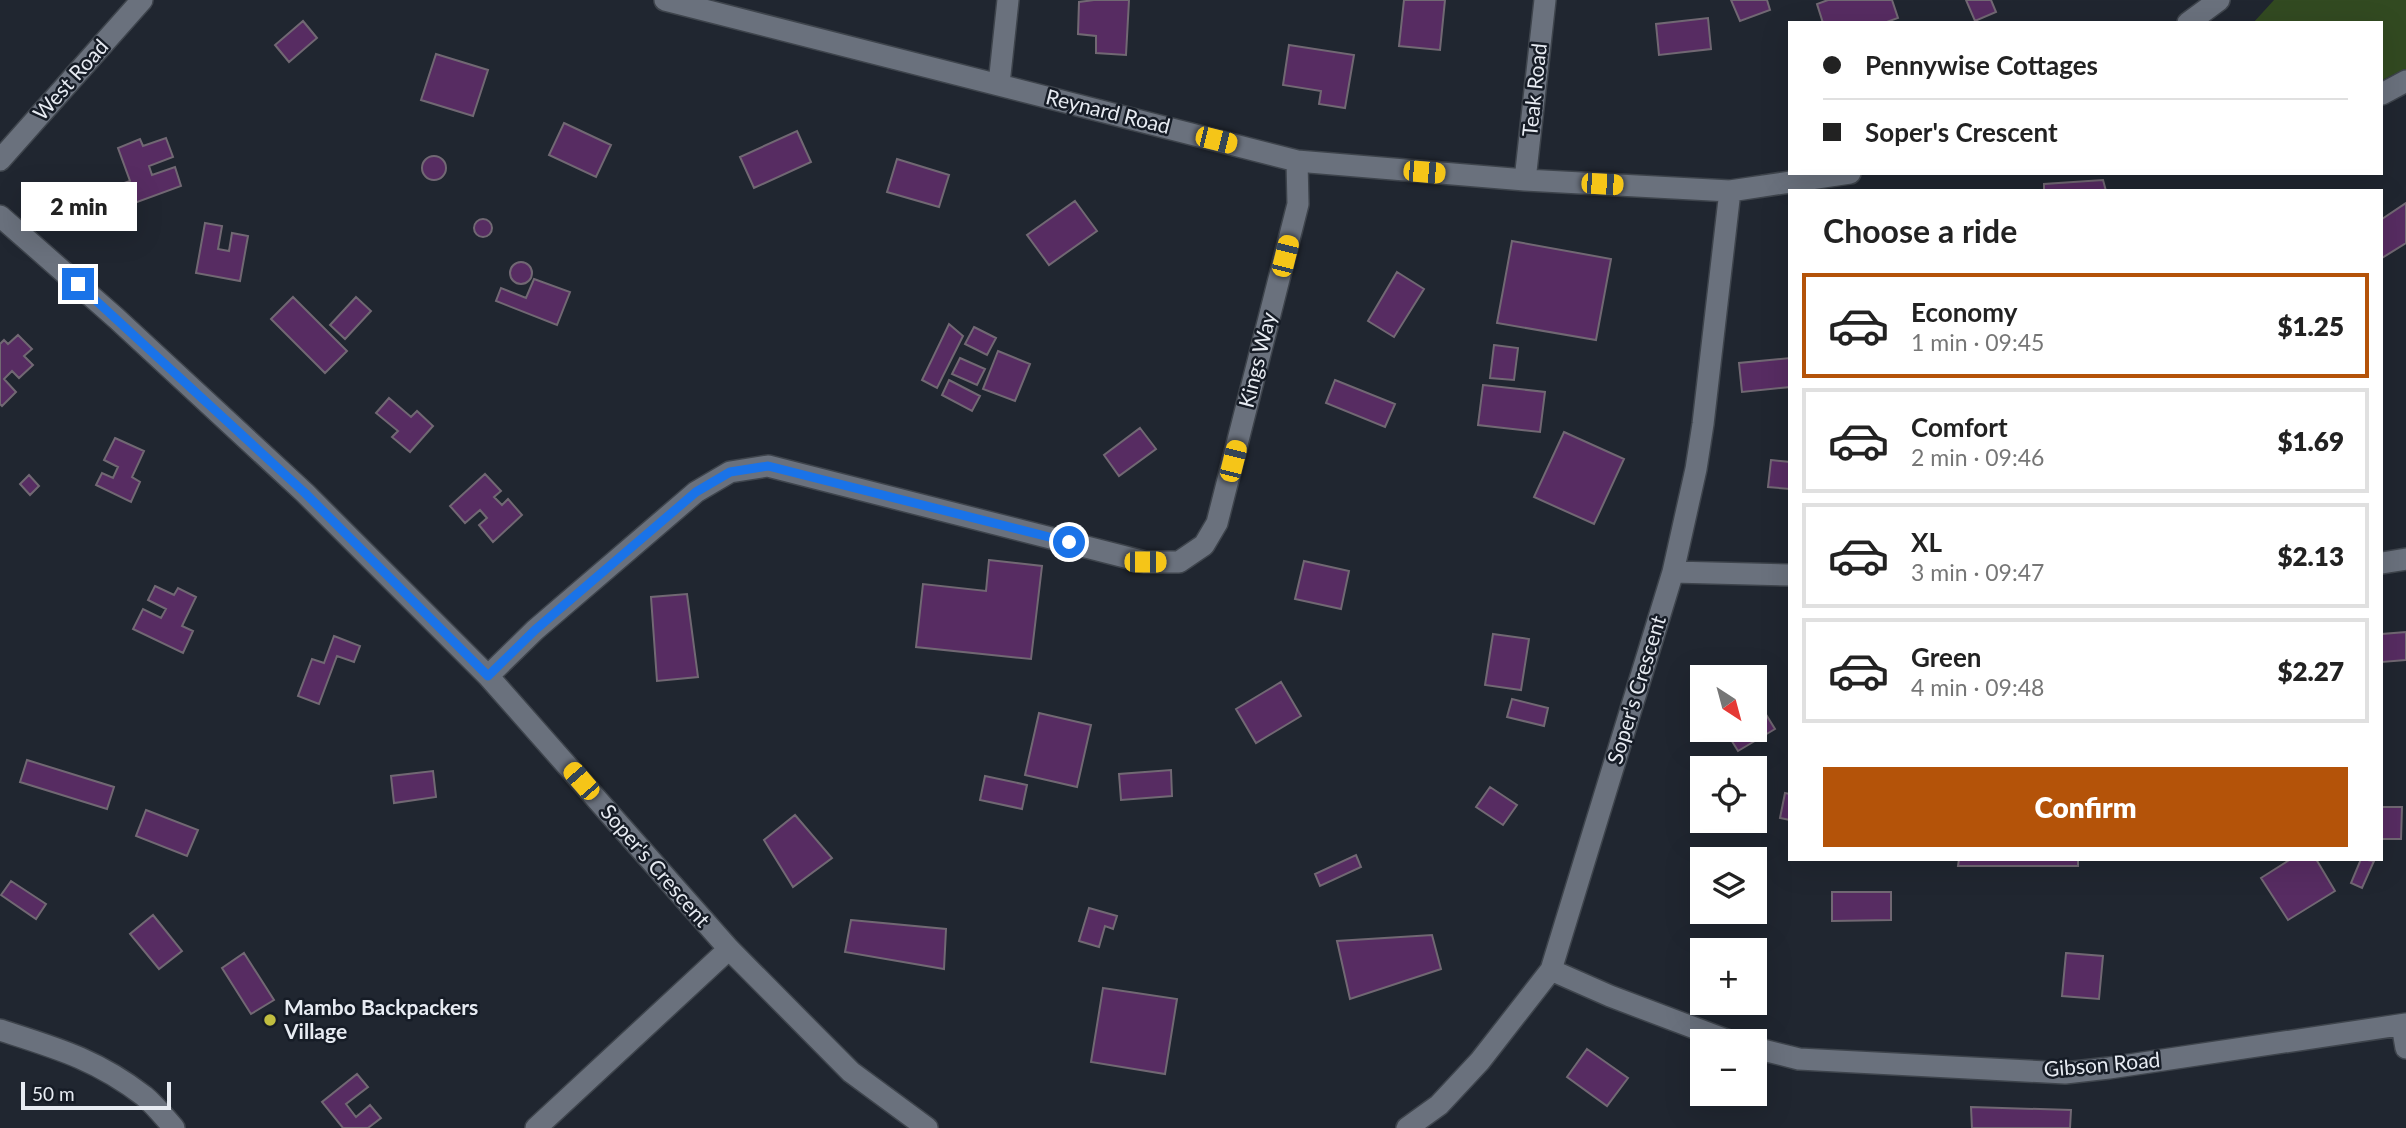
<!DOCTYPE html>
<meta charset="utf-8">
<style>
:root{--surface:#fff;--page:#f2f2f2;--text:#222;--muted:#767676;--line:#e0e0e0;--accent:#b45309}
body{margin:0;font-family:Lato,sans-serif;background:var(--page);color:var(--text);height:100vh;display:flex;flex-direction:column;font-size:26px;white-space:nowrap}
*{box-sizing:border-box;margin:0}
p{font-size:23px;color:var(--muted)}
.icon{flex:none;width:38px;height:38px;fill:none;stroke:currentColor;stroke-width:2;stroke-linecap:round;stroke-linejoin:round}
.map{position:relative;flex:1;overflow:hidden}
.details{position:absolute;left:1788px;top:189px;width:595px;height:672px;display:flex;flex-direction:column;background:var(--surface);border-radius:0px;box-shadow:0 7px 28px #0002}
.details>*{flex:none}
.top-card{position:absolute;left:1788px;top:21px;width:595px;height:154px;border-radius:0px;box-shadow:0 7px 28px #0002;display:grid;align-content:center;height:154px;padding:0 35px;background:var(--surface)}
.needle{width:46px;rotate:144deg}
.buttons{position:absolute;left:1690px;top:665px;display:grid;gap:14px}
.buttons a{display:grid;place-items:center;width:77px;height:77px;border-radius:0px;background:var(--surface);box-shadow:0 7px 28px #0002;font-size:35px}
.scale{position:absolute;left:21px;bottom:18px;width:150px;box-sizing:border-box;padding-left:7px;border:4px solid #e7ebf2;border-top:0;font-size:19px;line-height:24px;white-space:nowrap;color:#e7ebf2;-webkit-text-stroke:5px #161c26;paint-order:stroke}
.end{position:absolute;width:32px;height:32px;margin:-16px;border:9px solid #1a73e8;background:#fff;box-shadow:0 0 0 4px #fff}
.from{border-radius:50%}
.bubble{position:absolute;height:49px;border-radius:0px;background:var(--surface);box-shadow:0 7px 28px #0002;font-size:23px;font-weight:800;line-height:49px;text-align:center}
.car{position:absolute;width:21px;height:42px;margin:-21px -10px;border-radius:9px;box-shadow:0 0 5px 2px #0007;background:linear-gradient(#f5c518 24%,#345 0 40%,#f5c518 0 76%,#345 0 86%,#f5c518 0)}
.top-card b{display:flex;align-items:center;gap:24px;height:66px;font-size:26px}
.top-card b+b{border-top:2px solid var(--line)}
.top-card i{width:18px;height:18px;background:var(--text)}
ul{padding:0;list-style:none}
li{display:flex;align-items:center;gap:21px;height:105px;margin:0 14px 10px;padding:0 21px;border:4px solid var(--line);border-radius:0px}
li div{flex:1}
li b{display:block;font-size:26px}
li em{font-style:normal;font-weight:800}
li.current{border-color:var(--accent)}
li>.icon{width:63px;height:63px;stroke-width:1.5}
h2{padding:0 35px;font-size:32px;line-height:84px}
.action{display:flex;gap:14px;margin-top:auto;padding:14px 35px}
.action a{flex:1;height:80px;border-radius:0px;background:var(--accent);color:#fff;font-size:28px;font-weight:800;line-height:80px;text-align:center}
.map>svg:first-child{display:block}
.green{fill:#324a21}
.building{fill:#572c62;stroke:#716873;stroke-width:2}
.lines{fill:none;stroke-linecap:round;stroke-linejoin:round}
.minor-casing{stroke:#3e444c;stroke-width:24}
.minor{stroke:#6a717d;stroke-width:21}
.route{stroke:#1a73e8;stroke-width:9}
.poi-dot{fill:#c1be40;stroke:#161c26;stroke-width:2.5}
.labels{text-anchor:middle;stroke-width:5;stroke-linejoin:round;paint-order:stroke}
.street-label{font-size:21px;fill:#e7ebf2;stroke:#161c26}
.poi-label{font-size:21px;font-weight:bold;fill:#e7ebf2;stroke:#161c26;text-anchor:start}
</style>
<div class="map">
<svg width="2406" height="1128" viewBox="0 0 2406 1128">
<rect width="100%" height="100%" fill="#202630"/>
<!-- green -->
<path class="green" d="M2274 0H2406V69L2382 80V23H2253Z"/>
<!-- building -->
<path class="building" d="M1094 0H1129L1126 55 1096 53V36L1078 34 1079 2Z
M1404 0H1445L1440 50 1399 46Z
M1731 0H1767L1770 10 1740 21Z
M1828 0H1892L1898 18 1884 23H1823L1817 4Z
M1966 0H1991L1996 12 1975 21Z
M1708 18 1711 49 1659 55 1656 24Z
M303 21 317 38 289 62 275 45Z
M1289 45 1354 55 1345 108 1319 104 1321 91 1283 85Z
M436 54 488 70 473 116 421 100Z
M564 123 611 145 596 177 549 155Z
M797 131 811 162 754 188 740 157Z
M166 138 173 157 149 166 152 175 175 167 181 186 129 205 121 184 130 181 118 148 140 139 143 146Z
M422 168a12 12 0 1 1 24 0a12 12 0 1 1-24 0Z
M897 159 949 175 939 207 887 192Z
M2103 180 2106 191H2044V184Z
M1075 201 1097 231 1049 265 1027 235Z
M2406 203V243L2382 258V219Z
M474 228a9 9 0 1 1 18 0a9 9 0 1 1-18 0Z
M205 223 222 226 218 249 229 251 232 233 248 236 240 281 196 273Z
M1512 241 1611 259 1596 340 1497 323Z
M510 273a11 11 0 1 1 22 0a11 11 0 1 1-22 0Z
M1397 272 1424 289 1394 337 1368 321Z
M534 279 570 292 557 325 496 301 501 288 526 298Z
M293 297 347 351 325 373 271 319Z
M356 297 371 311 345 339 330 325Z
M949 324 963 336 937 388 922 380Z
M974 327 996 338 987 355 965 344Z
M18 335 32 349 24 356 33 365 19 378 12 371 4 379 16 392 2 406 0 404V344L4 340 8 344Z
M1494 345 1518 348 1514 380 1490 378Z
M998 351 1030 364 1015 401 983 389Z
M960 358 985 369 977 385 952 374Z
M1790 358V387L1742 392 1739 363Z
M949 380 980 396 972 411 942 395Z
M1335 380 1395 404 1385 427 1326 403Z
M1483 385 1545 392 1540 432 1478 425Z
M389 398 411 417 417 411 433 426 410 452 392 437 398 431 376 413Z
M1140 428 1156 449 1119 476 1104 455Z
M1564 432 1624 459 1594 524 1534 497Z
M115 438 144 451 132 477 140 482 131 502 96 485 102 473 113 478 118 467 104 460Z
M1771 460 1790 462V489L1768 487Z
M485 474 501 491 494 497 502 505 508 499 522 515 493 542 479 525 487 518 480 510 465 523 450 506Z
M29 475 39 486 30 495 20 484Z
M989 560 1042 566 1031 659 916 647 923 584 986 591Z
M1304 561 1349 571 1341 609 1295 599Z
M155 586 174 595 178 588 196 597 182 626 193 631 183 653 133 629 143 609 161 618 166 609 148 600Z
M687 594 698 677 657 681 651 597Z
M2406 632V660L2382 662V634Z
M1493 634 1529 639 1521 690 1485 685Z
M334 636 360 646 354 662 337 656 319 704 298 696 312 659 324 663Z
M1281 682 1301 716 1256 743 1236 709Z
M1512 699 1548 708 1544 726 1507 717Z
M1762 708 1775 729 1738 751 1725 730H1755V712Z
M1039 713 1091 725 1077 787 1025 775Z
M27 760 114 787 107 809 20 782Z
M1171 770 1172 796 1121 800 1119 774Z
M433 771 436 797 394 803 391 776Z
M985 776 1027 785 1022 809 980 800Z
M1490 787 1517 805 1503 825 1476 807Z
M1785 793 1790 794V820L1780 818Z
M2382 807H2402L2401 839H2382Z
M146 810 198 830 187 856 136 836Z
M795 815 832 858 793 887 764 840Z
M1356 855 1361 867 1320 886 1315 874Z
M1959 859H2078V866H1958Z
M2291 859H2316L2335 891 2288 920 2261 878Z
M2361 859 2374 861 2362 888 2351 883Z
M1755 863 1762 864 1758 892H1755Z
M11 881 46 904 36 919 1 895Z
M1832 892H1891V920L1832 921Z
M1089 908 1117 916 1113 929 1105 926 1099 947 1079 941Z
M153 915 182 951 159 969 130 934Z
M851 920 946 929 944 969 845 952Z
M1432 935 1441 969 1350 999 1337 941Z
M244 953 274 1000 251 1014 222 968Z
M2066 953 2103 956 2099 999 2062 996Z
M1103 988 1177 999 1165 1074 1091 1062Z
M1587 1049 1628 1078 1607 1106 1567 1077Z
M357 1074 368 1087 346 1104 356 1117 370 1105 381 1118 368 1128H343L322 1102Z
M1971 1107 2071 1110 2070 1128H1972Z"/>
<g class="lines">
<!-- minor casing -->
<g class="minor-casing">
<path id="minor" d="M665 0 1297 161 1525 180 1730 191 1850 173
M2188 23 2219 0
M999 84 1008 0
M2382 94 2406 81
M0 160 142 0
M1525 180 1545 0
M0 216 116 318 305 493 488 676 729 949 851 1072 927 1128
M2382 563 2406 559
M1673 572 1790 575
M488 676 535 630 696 492 730 472 768 466 1145 562H1179L1204 545 1217 523 1298 204 1297 161
M1551 970 1610 996 1729 1041
M2402 1025 2406 1048
M0 1030C56 1048 96 1059 144 1096 155 1105 165 1118 174 1128
M1755 1048 1799 1059 2065 1073 2109 1068 2406 1024
M536 1128 729 949
M1407 1128 1439 1105 1480 1061 1551 970 1673 572 1696 469 1703 424 1730 191"/>
</g>
<!-- minor -->
<use href="#minor" class="minor"/>
</g>
<g class="lines">
<!-- route -->
<path class="route" d="M78 284 305 493 488 676 535 630 696 492 730 472 768 466 1069 542"/>
</g>
<!-- markers -->
<circle class="poi-dot" cx="270" cy="1020" r="7"/>
<g class="labels">
<!-- street labels -->
<g class="street-label">
<text transform="translate(71 80) rotate(-48)" y="7">West Road</text>
<text transform="translate(1535 90) rotate(-84)" y="7">Teak Road</text>
<text transform="translate(1108 112) rotate(14)" y="7">Reynard Road</text>
<text transform="translate(1258 360) rotate(-76)" y="7">Kings Way</text>
<text transform="translate(1637 690) rotate(-73)" y="7">Soper's Crescent</text>
<text transform="translate(655 866) rotate(49)" y="7">Soper's Crescent</text>
<text transform="translate(2102 1065) rotate(-5)" y="7">Gibson Road</text>
</g>
<!-- poi labels -->
<g class="poi-label">
<text x="284" y="1015">Mambo Backpackers<tspan x="284" dy="24">Village</tspan></text>
</g>
</g>
</svg>
<div class="buttons">
<a><svg class="needle" viewBox="-14 -14 28 28"><path d="M0-13l5 13h-10z" fill="#e53935"/><path d="M0 13l5-13h-10z" fill="#767676"/></svg></a>
<a><svg class="icon" aria-label="locate" viewBox="0 0 24 24"><circle cx="12" cy="12" r="6"/><path d="M12 2v4M12 18v4M2 12h4M18 12h4"/></svg></a>
<a><svg class="icon" aria-label="layers" viewBox="0 0 24 24"><path d="M12 4l9 5-9 5-9-5zM3 14l9 5 9-5"/></svg></a>
<a>+</a>
<a>−</a>
</div>
<div class="scale">50 m</div>
<i class="end from" style="left:1069px;top:542px"></i>
<i class="end" style="left:78px;top:284px"></i>
<div class="bubble" style="left:21px;top:182px;width:116px">2 min</div>
<i class="car" style="left:1216px;top:140px;rotate:104deg"></i>
<i class="car" style="left:1424px;top:172px;rotate:95deg"></i>
<i class="car" style="left:1602px;top:184px;rotate:93deg"></i>
<i class="car" style="left:1285px;top:256px;rotate:14deg"></i>
<i class="car" style="left:1233px;top:461px;rotate:14deg"></i>
<i class="car" style="left:1145px;top:562px;rotate:90deg"></i>
<i class="car" style="left:581px;top:781px;rotate:319deg"></i>
<div class="top-card">
<b><i class="from"></i>Pennywise Cottages</b>
<b><i></i>Soper's Crescent</b>
</div>
<section class="details">
<h2>Choose a ride</h2>
<ul>
<li class="current"><svg class="icon" aria-label="car" viewBox="0 0 24 24"><path d="M5 17H2v-5l4-1 3-4h7l3 4 3 1v5h-3M9 17h6M6 11h13"/><circle cx="7" cy="17" r="2"/><circle cx="17" cy="17" r="2"/></svg><div><b>Economy</b><p>1 min · 09:45</p></div><em>$1.25</em></li>
<li><svg class="icon" aria-label="car" viewBox="0 0 24 24"><path d="M5 17H2v-5l4-1 3-4h7l3 4 3 1v5h-3M9 17h6M6 11h13"/><circle cx="7" cy="17" r="2"/><circle cx="17" cy="17" r="2"/></svg><div><b>Comfort</b><p>2 min · 09:46</p></div><em>$1.69</em></li>
<li><svg class="icon" aria-label="car" viewBox="0 0 24 24"><path d="M5 17H2v-5l4-1 3-4h7l3 4 3 1v5h-3M9 17h6M6 11h13"/><circle cx="7" cy="17" r="2"/><circle cx="17" cy="17" r="2"/></svg><div><b>XL</b><p>3 min · 09:47</p></div><em>$2.13</em></li>
<li><svg class="icon" aria-label="car" viewBox="0 0 24 24"><path d="M5 17H2v-5l4-1 3-4h7l3 4 3 1v5h-3M9 17h6M6 11h13"/><circle cx="7" cy="17" r="2"/><circle cx="17" cy="17" r="2"/></svg><div><b>Green</b><p>4 min · 09:48</p></div><em>$2.27</em></li>
</ul>
<div class="action"><a>Confirm</a></div>
</section>
</div>
